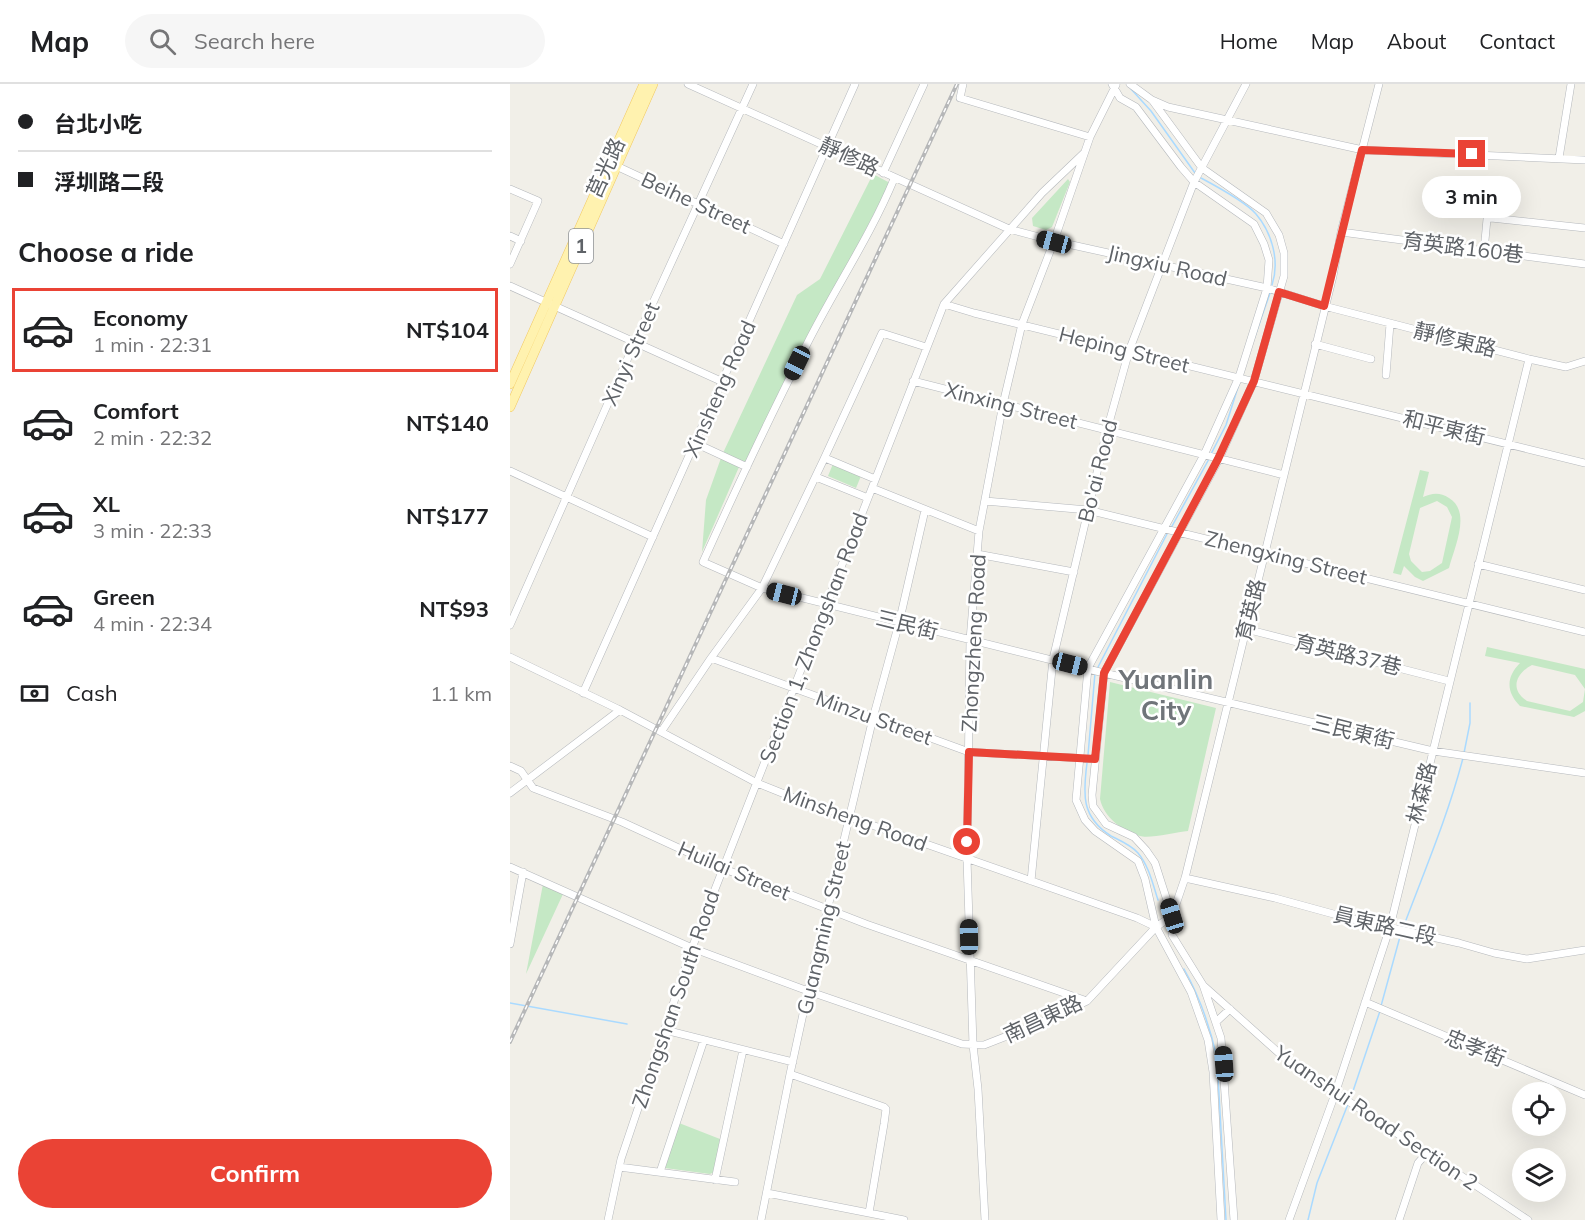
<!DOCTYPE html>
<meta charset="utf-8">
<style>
:root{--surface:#fff;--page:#f6f6f6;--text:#202124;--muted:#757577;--line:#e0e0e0;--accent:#ea4335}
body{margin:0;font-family:Mulish,"Noto Sans TC",sans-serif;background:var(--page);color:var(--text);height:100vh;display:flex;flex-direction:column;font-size:22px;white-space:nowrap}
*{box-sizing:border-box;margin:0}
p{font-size:20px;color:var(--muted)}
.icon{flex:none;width:33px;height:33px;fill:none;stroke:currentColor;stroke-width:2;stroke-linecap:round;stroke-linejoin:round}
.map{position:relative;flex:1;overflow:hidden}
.sheet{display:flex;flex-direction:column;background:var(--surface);width:510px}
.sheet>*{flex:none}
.guide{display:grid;align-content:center;height:132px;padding:0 18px;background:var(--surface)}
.controls{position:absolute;left:1002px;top:998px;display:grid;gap:12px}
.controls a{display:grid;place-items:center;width:54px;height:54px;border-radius:50%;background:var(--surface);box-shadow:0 6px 24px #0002;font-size:30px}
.end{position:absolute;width:27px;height:27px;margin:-14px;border:8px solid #ea4335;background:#fff;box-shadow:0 0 0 3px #fff}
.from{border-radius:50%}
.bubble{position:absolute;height:42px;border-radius:21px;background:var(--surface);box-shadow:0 6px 24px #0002;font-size:20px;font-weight:700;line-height:42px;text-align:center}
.car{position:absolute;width:18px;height:36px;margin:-18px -9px;border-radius:8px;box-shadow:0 0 4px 2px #0007;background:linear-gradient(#222 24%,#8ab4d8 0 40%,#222 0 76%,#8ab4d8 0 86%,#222 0)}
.guide b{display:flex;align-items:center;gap:21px;height:57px;font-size:22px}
.guide b+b{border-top:2px solid var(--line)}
.guide i{width:15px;height:15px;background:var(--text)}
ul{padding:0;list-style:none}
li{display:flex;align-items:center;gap:18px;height:84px;margin:0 12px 9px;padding:0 6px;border:3px solid transparent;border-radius:0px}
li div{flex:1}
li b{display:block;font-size:22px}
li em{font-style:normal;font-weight:700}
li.on{border-color:var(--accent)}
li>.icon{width:54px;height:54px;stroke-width:1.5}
h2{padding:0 18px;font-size:27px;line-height:72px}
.pay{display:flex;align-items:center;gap:15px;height:66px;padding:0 18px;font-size:22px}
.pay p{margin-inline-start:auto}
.action{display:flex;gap:12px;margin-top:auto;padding:12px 18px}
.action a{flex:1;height:69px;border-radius:36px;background:var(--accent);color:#fff;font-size:24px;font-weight:700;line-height:69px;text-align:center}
header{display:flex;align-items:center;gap:36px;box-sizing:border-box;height:84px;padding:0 30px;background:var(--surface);border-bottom:2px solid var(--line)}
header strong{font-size:28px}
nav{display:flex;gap:33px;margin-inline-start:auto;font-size:21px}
.search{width:420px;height:54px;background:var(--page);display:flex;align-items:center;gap:15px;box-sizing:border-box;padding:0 21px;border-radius:33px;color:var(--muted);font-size:22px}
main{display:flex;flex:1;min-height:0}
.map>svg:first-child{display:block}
.green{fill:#c5e8c5;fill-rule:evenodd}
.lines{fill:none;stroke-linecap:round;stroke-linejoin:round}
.stream{stroke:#aadaff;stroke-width:1.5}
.minor-casing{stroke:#b5b8bc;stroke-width:8}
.major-casing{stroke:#f2c960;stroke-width:10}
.minor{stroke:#fff;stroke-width:7}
.major{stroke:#fff2af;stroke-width:9}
.rail-casing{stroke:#b6b7b8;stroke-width:4}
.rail{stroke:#fff;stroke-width:1.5;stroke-dasharray:4.5;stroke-linecap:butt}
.route{stroke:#ea4335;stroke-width:8}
.labels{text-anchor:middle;stroke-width:5;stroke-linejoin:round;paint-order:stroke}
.shield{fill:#fff;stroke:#8f9295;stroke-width:1.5}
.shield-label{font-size:20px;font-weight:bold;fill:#5f6368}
.street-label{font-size:21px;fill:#5f6368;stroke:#fff}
.district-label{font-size:27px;font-weight:bold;fill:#70757a;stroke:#fff}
</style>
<header>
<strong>Map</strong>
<div class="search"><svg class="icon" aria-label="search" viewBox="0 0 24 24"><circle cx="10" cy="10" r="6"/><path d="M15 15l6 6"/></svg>Search here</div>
<nav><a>Home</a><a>Map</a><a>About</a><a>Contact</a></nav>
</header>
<main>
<section class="sheet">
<div class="guide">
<b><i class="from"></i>台北小吃</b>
<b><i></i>浮圳路二段</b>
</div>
<h2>Choose a ride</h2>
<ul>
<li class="on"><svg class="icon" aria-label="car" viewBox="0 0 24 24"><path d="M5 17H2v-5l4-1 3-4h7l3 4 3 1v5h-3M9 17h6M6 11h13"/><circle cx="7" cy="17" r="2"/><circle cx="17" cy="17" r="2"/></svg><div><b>Economy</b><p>1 min · 22:31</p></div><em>NT$104</em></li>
<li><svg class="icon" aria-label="car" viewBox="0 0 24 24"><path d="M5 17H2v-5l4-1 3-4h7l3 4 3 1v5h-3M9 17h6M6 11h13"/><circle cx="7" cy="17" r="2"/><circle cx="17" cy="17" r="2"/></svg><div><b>Comfort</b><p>2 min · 22:32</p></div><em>NT$140</em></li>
<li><svg class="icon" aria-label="car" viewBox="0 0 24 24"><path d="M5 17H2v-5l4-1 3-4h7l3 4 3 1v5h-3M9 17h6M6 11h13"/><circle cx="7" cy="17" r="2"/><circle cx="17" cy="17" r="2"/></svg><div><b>XL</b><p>3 min · 22:33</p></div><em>NT$177</em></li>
<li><svg class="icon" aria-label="car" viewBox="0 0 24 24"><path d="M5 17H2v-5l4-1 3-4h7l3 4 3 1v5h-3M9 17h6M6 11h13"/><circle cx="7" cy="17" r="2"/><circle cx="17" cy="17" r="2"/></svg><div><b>Green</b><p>4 min · 22:34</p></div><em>NT$93</em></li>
</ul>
<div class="pay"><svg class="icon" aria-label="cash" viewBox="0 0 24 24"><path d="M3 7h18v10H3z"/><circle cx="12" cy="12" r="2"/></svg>Cash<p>1.1 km</p></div>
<div class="action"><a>Confirm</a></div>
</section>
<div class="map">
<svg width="1075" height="1136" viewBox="0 0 1075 1136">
<rect width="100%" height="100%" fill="#f1efe8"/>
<!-- green -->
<path class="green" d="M363 90 380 99 344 168 293 260 236 377 231 378 213 369 287 211 310 195Z
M558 95 560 98 542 143 536 146 523 142 522 134Z
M211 374 229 383 192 468 196 416Z
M323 380 351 392 346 404 318 392Z
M910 386 919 388 913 413C922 409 930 408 939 414 962 428 944 464 939 484L913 497 905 493 894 482 891 491 883 489ZM927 417 937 423 942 433 932 479 920 487 912 488 901 477 899 470 910 424Z
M977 563 1075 585V627L1064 633 1010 622C996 608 996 593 1010 579L975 572ZM1022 581 1065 591 1075 605 1073 618 1060 627 1017 617C1000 606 1005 590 1022 581Z
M600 598 706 624 678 747C666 748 639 755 630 752 613 747 594 734 590 715Z
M33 800 53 810 16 890Z
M169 1039 210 1055 204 1088 200 1090 155 1084Z"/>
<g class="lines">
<!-- stream -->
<path class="stream" d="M621 5 641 27 685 89
M691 94C706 102 736 118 746 130 762 149 770 177 762 201
M744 255 760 209
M701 370 716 341 729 300
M661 444 699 375
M587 585 658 448
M954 669 960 639V619
M578 671 585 589
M577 679C573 710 571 733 601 752 611 757 621 761 628 769 639 782 643 801 648 816
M893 844C914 788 938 732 953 674
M674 885C690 913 700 943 707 974L716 1136
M0 919 117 940
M871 922 891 849
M840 1016 870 927
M798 1136 807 1099 838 1020"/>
<!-- minor casing -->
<g class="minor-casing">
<path id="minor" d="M178 0 499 145 544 157 757 204 814 222 1019 275 1056 283 1075 277
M453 0 450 14 580 53
M602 0 610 14 626 23 671 83 684 98 744 140 754 160 759 176 757 204 729 293 694 371 578 584 566 716 575 736 585 747 628 777 635 795 646 843 681 908 698 956 703 988 711 1136
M620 0 642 16 692 84 756 129 769 151 774 169V192L744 297 709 375 594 589 582 711 583 722 596 740 624 753 636 766 645 779 662 832V851L693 901 711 954 724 1136
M642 16 658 23 853 66 1075 76
M1049 74 1061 0
M102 80 274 160
M373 89 414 0
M384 95C360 153 325 204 297 260 260 332 226 405 193 478L252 504 594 589 923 667 1075 689
M0 105 28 117 0 180
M831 148 1075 180
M0 152 11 157
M974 167 977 135 981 134 1075 144
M0 202 213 298
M434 220 464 229 1075 379
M805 260 861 275
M876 291 880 240
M403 297 774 391
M185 359 237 383
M315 374 365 395
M0 387 143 453
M306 393 358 414
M362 404 469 447
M475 417 578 426 1075 548
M467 470 564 488
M968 480 1075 506
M0 541 125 258 243 0
M736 545 939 597
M0 573 110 626 247 699 282 713 627 834 646 843
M201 574 459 668 585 675
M73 609 345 0
M151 648 201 574 252 504 313 377 372 249 416 263
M0 682 11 687 23 704 112 738 212 784 356 840 577 917
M0 709 110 626
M0 783 182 864 298 907 452 960 474 961 525 941 577 917 646 843 662 832 675 794 823 192 831 148 869 0
M675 794 765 814 838 834 949 859 984 869 1017 875 1075 866
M521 797 543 575 597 346 619 267 684 98 736 0
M0 860 13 788
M695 903 779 978 1018 1136
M855 918 1075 1011
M706 938 720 925
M155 946 283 978
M109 1083 225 1098
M150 1088 194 956
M205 1096 233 966
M257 1109 359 1129
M98 1136 111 1075 182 864 434 220 532 109 574 69
M251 1136 280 990
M394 1136 359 1129 374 1040 376 1025 374 1023 280 990 298 907 363 634 389 539 415 426
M475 1136 468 1005 463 961 457 775 460 556 469 447 493 320 512 240 544 157 580 53 606 1
M779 1136 825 1010 880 843 1019 275
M889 1136 908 1079 917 1069"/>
</g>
<!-- major casing -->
<g class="major-casing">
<path id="major" d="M0 300 134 0
M0 323 143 0"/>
</g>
<!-- minor -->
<use href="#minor" class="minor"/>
<!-- major -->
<use href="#major" class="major"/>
<!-- rail casing -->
<g class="rail-casing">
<path id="rail" d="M0 958 447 0"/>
</g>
<!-- rail -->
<use href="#rail" class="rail"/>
</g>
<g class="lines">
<!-- route -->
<path class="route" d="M457 758 459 668 585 675 594 589 708 375 744 297 769 208 814 222 852 66 962 70"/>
</g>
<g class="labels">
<!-- shield labels -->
<rect class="shield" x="59" y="145" width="24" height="34" rx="4.5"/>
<g class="shield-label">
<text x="71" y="169">1</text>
</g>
<!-- street labels -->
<g class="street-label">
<text transform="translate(339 73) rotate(25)" y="7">靜修路</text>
<text transform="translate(96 84) rotate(-66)" y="7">莒光路</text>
<text transform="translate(186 119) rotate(25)" y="7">Beihe Street</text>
<text transform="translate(953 164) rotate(7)" y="7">育英路160巷</text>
<text transform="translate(657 182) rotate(13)" y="7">Jingxiu Road</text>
<text transform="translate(945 256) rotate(14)" y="7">靜修東路</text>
<text transform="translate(614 266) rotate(14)" y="7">Heping Street</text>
<text transform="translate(121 270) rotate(-66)" y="7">Xinyi Street</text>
<text transform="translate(210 305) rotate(-66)" y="7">Xinsheng Road</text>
<text transform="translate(501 322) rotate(14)" y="7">Xinxing Street</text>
<text transform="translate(934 344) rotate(14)" y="7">和平東街</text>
<text transform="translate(588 387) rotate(-76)" y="7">Bo'ai Road</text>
<text transform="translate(776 474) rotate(14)" y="7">Zhengxing Street</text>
<text transform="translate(741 526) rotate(-76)" y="7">育英路</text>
<text transform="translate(397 541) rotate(14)" y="7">三民街</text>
<text transform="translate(304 554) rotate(-69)" y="7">Section 1, Zhongshan Road</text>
<text transform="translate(464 559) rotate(-87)" y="7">Zhongzheng Road</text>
<text transform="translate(838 571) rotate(14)" y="7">育英路37巷</text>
<text transform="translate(364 634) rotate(20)" y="7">Minzu Street</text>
<text transform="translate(843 648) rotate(14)" y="7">三民東街</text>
<text transform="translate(912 709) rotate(-76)" y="7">林森路</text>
<text transform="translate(345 735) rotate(20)" y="7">Minsheng Road</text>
<text transform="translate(224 787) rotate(23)" y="7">Huilai Street</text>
<text transform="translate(875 842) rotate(13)" y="7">員東路二段</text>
<text transform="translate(314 844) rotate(-77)" y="7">Guangming Street</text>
<text transform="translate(166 915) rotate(-71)" y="7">Zhongshan South Road</text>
<text transform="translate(533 935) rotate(-25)" y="7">南昌東路</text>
<text transform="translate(965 964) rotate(23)" y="7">忠孝街</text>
<text transform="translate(866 1034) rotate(34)" y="7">Yuanshui Road Section 2</text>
</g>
<!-- district labels -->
<g class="district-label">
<text x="656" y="605">Yuanlin<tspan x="656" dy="31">City</tspan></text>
</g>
</g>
</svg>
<div class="controls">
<a><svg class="icon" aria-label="locate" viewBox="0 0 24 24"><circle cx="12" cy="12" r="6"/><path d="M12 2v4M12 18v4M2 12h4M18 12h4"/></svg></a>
<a><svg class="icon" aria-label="layers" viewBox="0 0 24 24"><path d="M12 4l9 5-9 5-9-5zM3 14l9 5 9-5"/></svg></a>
</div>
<i class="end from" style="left:457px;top:758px"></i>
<i class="end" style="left:962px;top:70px"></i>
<div class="bubble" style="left:912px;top:92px;width:99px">3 min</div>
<i class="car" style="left:544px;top:158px;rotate:285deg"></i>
<i class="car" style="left:287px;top:279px;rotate:206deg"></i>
<i class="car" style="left:274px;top:510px;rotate:284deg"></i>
<i class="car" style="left:560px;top:580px;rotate:104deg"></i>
<i class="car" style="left:662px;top:832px;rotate:343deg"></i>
<i class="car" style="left:459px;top:853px;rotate:359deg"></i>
<i class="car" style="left:714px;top:980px;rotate:356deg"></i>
</div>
</main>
